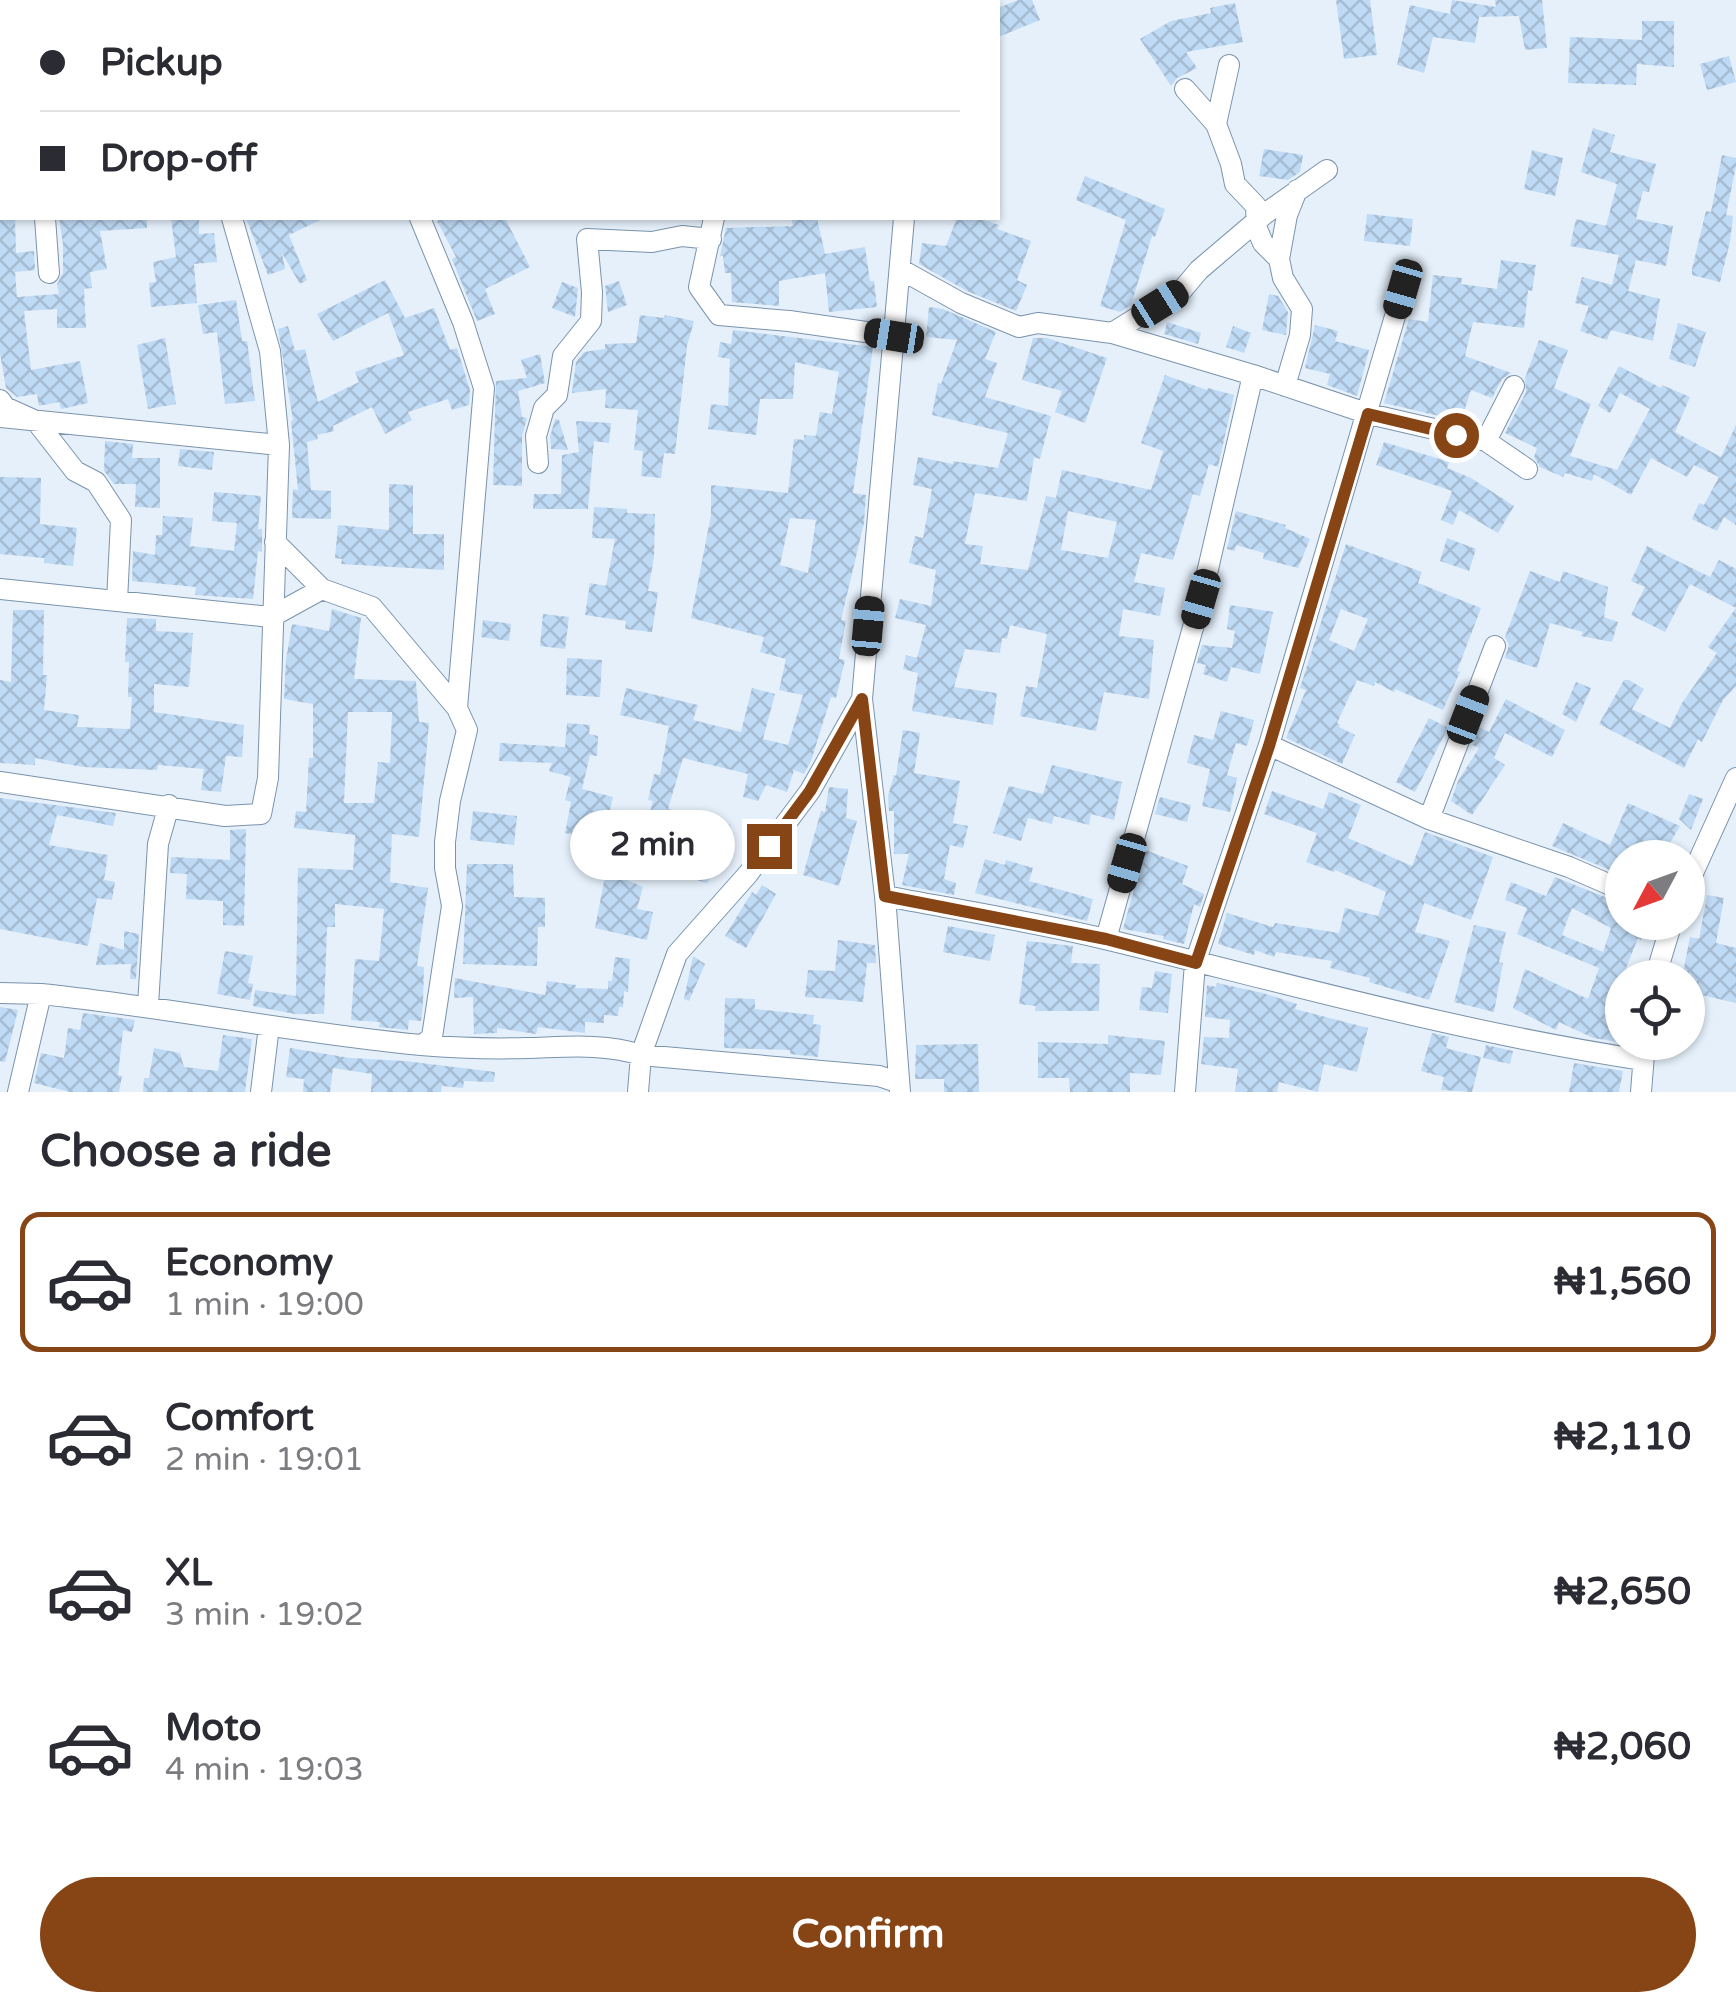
<!DOCTYPE html>
<meta charset="utf-8">
<style>
:root{--surface:#fff;--page:#f7f7f7;--text:#2b2b33;--muted:#7c7c81;--line:#e1e1e2;--accent:#874415}
body{margin:0;font-family:"Varela Round",sans-serif;background:var(--page);color:var(--text);height:100vh;display:flex;flex-direction:column;font-size:38px;white-space:nowrap}
*{box-sizing:border-box;margin:0}
p{font-size:32px;color:var(--muted)}
.icon{flex:none;width:55px;height:55px;fill:none;stroke:currentColor;stroke-width:2;stroke-linecap:round;stroke-linejoin:round}
.map{position:relative;height:1092px;overflow:hidden}
.drawer{display:flex;flex-direction:column;background:var(--surface);flex:1}
.drawer>*{flex:none}
.hud{position:absolute;left:0px;top:0px;width:1000px;height:220px;box-shadow:0 2px 8px #0004;display:grid;align-content:center;height:220px;padding:0 40px;background:var(--surface)}
.needle{width:65px;rotate:229deg}
.fabs{position:absolute;left:1605px;top:840px;display:grid;gap:20px}
.fabs a{display:grid;place-items:center;width:100px;height:100px;border-radius:50%;background:var(--surface);box-shadow:0 2px 8px #0004;font-size:50px}
.end{position:absolute;width:45px;height:45px;margin:-22px;border:12px solid #874415;background:#fff;box-shadow:0 0 0 5px #fff}
.from{border-radius:50%}
.bubble{position:absolute;height:70px;border-radius:35px;background:var(--surface);box-shadow:0 2px 8px #0004;font-size:32px;font-weight:800;line-height:70px;text-align:center}
.car{position:absolute;width:30px;height:60px;margin:-30px -15px;border-radius:12px;box-shadow:0 0 8px 2px #0007;background:linear-gradient(#222 24%,#8ab4d8 0 40%,#222 0 76%,#8ab4d8 0 86%,#222 0)}
.hud b{display:flex;align-items:center;gap:35px;height:95px;font-size:38px}
.hud b+b{border-top:2px solid var(--line)}
.hud i{width:25px;height:25px;background:var(--text)}
ul{padding:0;list-style:none}
li{display:flex;align-items:center;gap:30px;height:140px;margin:0 20px 15px;padding:0 20px;border:5px solid transparent;border-radius:20px}
li div{flex:1}
li b{display:block;font-size:38px}
li em{font-style:normal;font-weight:800}
li.on{border-color:var(--accent)}
li>.icon{width:90px;height:90px;stroke-width:1.5}
h2{padding:0 40px;font-size:45px;line-height:120px}
.cta{display:flex;gap:20px;margin-top:auto;padding:20px 40px}
.cta a{flex:1;height:115px;border-radius:60px;background:var(--accent);color:#fff;font-size:40px;font-weight:800;line-height:115px;text-align:center}
.map>svg:first-child{display:block}
.building{fill:url(#building-cross-hatch);fill-rule:evenodd}
.lines{fill:none;stroke-linecap:round;stroke-linejoin:round}
.street-casing{stroke:#7a93ac;stroke-width:22}
.street{stroke:#fff;stroke-width:20}
.route{stroke:#874415;stroke-width:12}
</style>
<div class="map">
<svg width="1736" height="1092" viewBox="0 0 1736 1092">
<defs>
<pattern id="building-cross-hatch" width="8" height="8" patternUnits="userSpaceOnUse" patternTransform="scale(2.5)"><rect width="8" height="8" fill="#bfdaf5"/><path d="M0 0l8 8M0 8l8-8" fill="none" stroke="#a5bcd3"/></pattern>
</defs>
<rect width="100%" height="100%" fill="#e5f0fb"/>
<!-- building -->
<path class="building" d="M1018 0H1032L1040 20 998 37V8Z
M1336 0H1370L1377 55 1344 59Z
M1452 0 1496 7 1495 0H1542L1547 48 1525 50 1519 16 1479 17 1475 43 1433 37 1424 73 1397 65 1410 5 1450 14Z
M1235 3 1243 42 1186 52 1197 68 1177 78 1171 86 1140 39 1171 21 1211 13 1210 8Z
M1642 21H1674V67L1637 64 1636 85 1568 83 1570 37 1642 40Z
M1729 56 1736 82 1707 90 1700 64Z
M1593 128 1615 135 1610 152 1656 164 1649 192 1643 191 1636 219 1673 226 1666 266 1636 260 1628 291 1660 299 1653 341 1611 330 1607 340 1580 331 1589 306 1575 303 1582 277 1612 285 1619 255 1570 246 1576 219 1606 226 1617 184 1581 172Z
M1264 149 1303 155 1300 172 1288 180 1259 176Z
M1532 150 1563 158 1555 196 1524 189Z
M1722 155 1736 158V166L1726 215 1733 216 1730 242 1720 282 1692 275V269L1706 211 1711 212Z
M1085 176 1165 209 1155 237 1152 236 1131 305 1120 312 1100 306 1126 220 1076 200Z
M1367 214 1413 219 1410 246 1364 241Z
M0 218H15L16 253 34 251 35 270 15 272 17 297 59 294 57 284 63 273V244L59 218H147V228L100 231 107 269 90 272 92 288 84 289 86 328H57V309L24 311 31 370 80 361 88 403 61 409 59 402 39 406 37 394 17 397 6 388 0 353Z
M171 218H199V234L214 233 217 262 194 264 197 303 151 307 149 283 156 282 153 262 176 257Z
M246 218H324L289 235 307 280 300 284 282 253 285 269 268 275Z
M445 218H505L530 267 485 289 495 314 477 321 452 259 456 257 437 221Z
M791 218H817L825 254 865 247 870 281H874L877 307 829 312 825 273 779 281V306L732 302 731 273H725L723 256H720L726 228 793 226Z
M957 218H978L999 225 997 229 1031 241 1017 280 1027 285 1016 311 967 291 919 264 922 243 946 246Z
M1501 260 1536 265 1532 291 1528 290 1524 328 1473 322 1465 356 1511 373 1502 379 1492 398 1471 390 1462 418 1445 412 1443 417 1384 403 1409 319 1428 322 1433 275 1462 278 1461 284 1497 289Z
M385 280 405 318 434 308 450 350 457 348 470 390 469 405 452 410 448 399 408 412 412 420 385 434 372 407 333 426 334 431 317 435 318 439 307 442 311 490 331 491V519L292 518 293 489 298 490 291 421 293 420 278 329 288 326 295 351 305 349 318 402 359 382 355 372 404 355 388 313 333 341 317 314Z
M619 281 627 305 608 312 605 286Z
M562 282 578 288 575 317 552 308Z
M1269 294 1278 296 1288 312 1286 335 1262 330Z
M236 300 242 341H247L255 401 225 404 217 332 203 334 198 305Z
M929 307 943 309 996 332 985 359 997 363 985 397 1051 416 1040 459 1034 457 1027 501 975 493 965 544 983 546 980 564 1028 570 1046 496 1056 498 1062 470 1151 490 1163 451 1141 443 1165 375 1207 390 1208 388 1234 395 1218 467 1209 464 1200 496 1193 494 1173 560 1141 553 1134 582 1165 588 1160 616 1123 609 1119 636 1154 640 1149 699 1104 692 1096 731 1020 716 1026 686 1037 688 1047 634 1010 625 1007 639 1002 638 1000 653 965 649 954 687 997 693 993 725 912 711 918 673 903 669 906 655 917 658 926 625 895 618 900 599 931 606 936 570 909 563 915 536 923 538 932 489 913 485 918 457 953 464V461L998 468 1008 433 932 415 938 383 941 384 957 340 926 337ZM1068 511 1117 522 1108 558 1061 550Z
M640 315 664 318 665 315 694 321 687 346 675 454 664 453 661 478 641 476 643 451 634 450 638 410 605 408 606 389 572 393 576 362 584 352 605 349V344L636 343Z
M1167 322 1201 333 1198 344 1164 334Z
M1678 323 1706 332 1695 367 1669 359Z
M1315 325 1338 331 1335 341 1369 350 1357 396 1327 385 1330 374 1305 368Z
M1233 326 1251 333 1244 353 1226 347Z
M733 330 873 347 853 493 866 495 864 523 841 620 846 621 839 659 845 660 836 698 831 697 811 761 804 774 794 770 787 792 766 785 758 801 743 797 748 774 683 758 668 809 731 825 722 856 707 883 642 864 650 830 646 829 653 801 648 800 654 774 660 775 669 726 620 715 626 688 698 705 693 720 741 732 752 688 775 694 763 739 788 745 803 695 779 690 786 659 760 652 764 637 691 618 711 515V485L788 493 794 439 804 440V435L816 436 820 412 832 414 839 372 795 362 793 399H760L756 435 708 429 711 404 728 406 730 359 718 357 720 342 731 344ZM790 518 816 520 808 573 780 565Z
M165 338 176 404 148 409 137 345Z
M1033 338H1047L1107 358 1085 423 1055 412 1062 391 1022 380Z
M1539 340 1568 350 1554 388 1591 404 1570 456 1617 470 1650 409 1620 393 1610 413 1598 406 1619 366 1661 388 1662 385 1690 397 1675 432 1721 457 1736 425V525L1724 517 1717 531 1692 519 1699 503 1704 505 1719 477 1694 465 1687 477 1651 458 1631 495 1594 474 1592 481 1565 473 1563 477 1540 467 1534 457 1537 448 1505 433 1526 392 1525 378Z
M540 354 545 383 518 391 522 417 527 418 522 436V486L493 485 496 381 527 378 521 360Z
M555 419 559 420 568 450 551 449 550 437Z
M576 421 611 423 609 443 594 441 588 509H533L534 494H561L562 455 579 452Z
M105 441 133 444 132 458H160V508L135 507 136 484H114L104 471Z
M1384 442 1449 462 1447 468 1471 478 1514 506 1498 533 1459 510 1453 525 1441 520 1452 491 1376 465Z
M180 449 214 452 212 470 178 466Z
M0 477 41 478 40 524 77 528 73 566 44 563V558L0 554Z
M389 484 413 485V534H444V570L341 564 342 559 335 558 338 525 389 530Z
M214 492 261 496 258 529H262V552L258 551 253 599 195 595 196 587 132 581 133 551 155 555 156 535H162L163 516 193 518 190 546 234 551 237 523 212 521Z
M594 507 627 509V513L655 514 654 557 648 591 658 592 652 632 625 629 626 621 585 615 590 583 606 586 615 539 592 538Z
M1236 511 1286 525 1285 528 1310 539 1298 568 1263 559 1264 553 1236 545 1235 551 1227 549Z
M1447 538 1476 549 1469 571 1440 561Z
M1346 544 1422 572 1418 583 1481 608 1457 671 1460 672 1443 710 1395 689 1394 692 1375 682 1374 686 1357 680 1337 723 1340 725 1339 727 1355 735 1342 764 1286 738 1306 690 1300 688ZM1341 609 1368 619 1354 651 1329 640Z
M1647 546 1710 577 1719 560 1736 569V686L1723 700 1702 742 1698 739 1684 768 1599 724 1624 680H1629L1644 689 1632 709 1670 728 1682 703 1717 653 1708 647 1736 608 1690 584 1665 632 1631 615 1645 587 1631 581Z
M1530 571 1560 582 1563 571 1608 587 1604 617 1618 622 1612 642 1581 636 1583 632 1550 623 1537 668 1505 658 1509 645 1505 637Z
M1230 605 1273 612 1260 674 1231 667 1227 682 1203 674 1206 665 1197 663 1202 645 1232 648 1235 631 1227 629Z
M332 609 361 618 354 679 416 681 419 722 429 723 419 837 392 834 390 882 428 888 417 966 424 967 423 1003 421 1021 409 1020 408 1030 379 1027 380 1022 351 1020 355 959 379 961 384 909 335 904V927H327L324 1014H295L253 1006 255 990 296 996 298 868 353 870 355 835 294 828 296 811 306 812 309 758H313V704L284 699 286 660 292 624 329 631ZM348 712H392L390 763 378 762 374 803H344Z
M13 610H44L43 675H47L44 710 79 715 77 727 130 729 132 697H128L129 662H125L127 618 156 619V631L193 633 189 687 154 684V712L244 725 242 757 226 756 221 792 201 790 204 769 158 765 157 770 83 767 35 758V765L0 763V680L11 682Z
M543 614 569 617 565 649 540 646Z
M483 620 511 624 509 641 481 637Z
M567 658 602 660 600 697 566 695Z
M1576 682 1591 688 1576 722 1562 714Z
M1506 699 1565 730 1552 757 1505 733 1494 758 1505 765 1472 815 1451 801 1458 781 1479 748 1472 745 1479 727 1489 732Z
M1221 711 1254 720 1247 746 1236 743 1227 775 1237 778 1230 812 1202 806 1210 769 1187 763 1194 735 1213 740Z
M1429 718 1448 728 1415 792 1396 782Z
M567 723 590 725 589 734 598 736 597 756 590 755 582 789 613 797 603 840 565 833 571 802 565 800 571 777 549 771 552 763 499 761 500 743 565 747Z
M903 730 920 733 914 773 960 781 953 823 968 826 963 848 950 845 944 879 956 883 954 895 902 885 909 854H894V811H889L888 796 894 775 896 776Z
M1052 765 1122 782 1114 820 1091 814 1089 825 1054 816 1052 824 1028 818 1021 841 993 833 1009 786 1043 794Z
M829 787 848 789 846 818 857 821 839 886 803 875 821 811 825 812Z
M1272 791 1323 809 1329 792 1361 805 1348 838 1412 866 1425 832 1493 857 1471 920 1424 903 1415 932 1450 941 1429 1000 1369 982 1370 978 1330 968 1332 961 1276 952 1274 957 1255 950 1254 955 1218 944 1227 913 1273 927 1275 923 1339 933 1345 908 1378 916 1386 892 1335 870 1334 872 1306 862 1317 833 1264 814Z
M1689 794 1703 799 1691 830 1679 819Z
M1160 797 1191 805 1187 822 1155 814Z
M0 798 116 813 113 826 57 815 49 845 108 855 104 880 115 882 112 900 97 898 88 946 0 929Z
M1628 803 1680 826 1661 858H1622V875L1552 846 1563 823 1610 845Z
M473 811 517 816 514 845 470 840Z
M246 829 244 926 223 925V901L186 899 187 874 170 873 171 857 230 860V830Z
M1145 850 1188 866 1182 884 1204 894 1200 907 1194 904 1184 944 1163 939 1164 936 1123 929Z
M985 859 1005 865 1006 860 1033 868 1029 881 1093 899 1087 921 975 893Z
M467 864H513L514 897 545 898V927H538L537 966 463 964Z
M606 871 643 887 637 909 653 912 647 940 595 928Z
M1555 877 1622 904V922H1648L1641 940 1638 938 1622 978V1012L1612 1031 1622 1037V1042L1631 1044 1593 1038 1559 1022 1556 1030 1513 1008 1525 969 1588 999 1599 968 1517 934 1527 908 1505 900 1511 882 1546 896ZM1572 908 1611 928 1603 952 1562 935Z
M762 885 776 894 746 948 725 936 752 892 756 895Z
M1707 895 1724 898 1716 943 1736 948V1003L1688 992V978H1682L1690 937 1699 939Z
M1474 925 1506 932 1499 962 1503 963 1494 1012 1454 1002Z
M948 926 995 935 990 961 943 952Z
M124 931 139 934 136 979H130L131 964 96 965 100 943 124 950Z
M838 940 875 945 876 963H867L863 1002 805 997 808 970 835 971Z
M1027 941 1073 946 1071 963 1100 964 1099 1011H1035L1036 1006 1019 1004Z
M225 951 253 956 248 983 253 984 250 1000 217 994Z
M693 956 705 964 689 1001 684 999Z
M615 957 630 959 628 992 624 991 623 1007H619L618 1016 604 1015V1023L585 1022V1033L538 1027 536 1034 497 1028V1033L474 1034 473 997 454 998 455 978 545 995 547 981 576 985 575 988 608 989V981H612Z
M1155 971 1172 974 1168 1013 1139 1010 1142 987 1152 988Z
M1217 983 1263 993 1297 1004 1295 1009 1368 1028 1357 1072 1324 1064 1318 1092 1279 1082 1277 1092H1235L1238 1069 1201 1064 1204 1037 1229 1038 1230 1020 1205 1017 1207 985 1216 987Z
M725 998 755 999V1009L814 1015 813 1024 821 1025 818 1057 790 1054V1050L724 1048Z
M0 1007 18 1010 5 1062 0 1061Z
M83 1013 135 1020 132 1032 123 1030 118 1075 122 1076 119 1092H70L34 1083 41 1053 64 1058 68 1028 80 1030Z
M1432 1033 1449 1037 1446 1048 1449 1049 1481 1057 1472 1092 1441 1090 1444 1077 1421 1071Z
M223 1035 252 1039 245 1092H143L144 1078H149L154 1048 180 1053 184 1067 218 1071Z
M1108 1035 1165 1041 1161 1075 1130 1073V1092H1070L1069 1078H1038V1042L1108 1044Z
M978 1044 979 1092H944V1079H915L916 1045Z
M1486 1045 1513 1051 1510 1064 1483 1058Z
M290 1048 350 1058 405 1061 495 1072 494 1082 464 1081 463 1088 442 1086 441 1092H371L372 1074 333 1068 330 1092H303L304 1079 286 1077Z
M1574 1063 1623 1071 1619 1092H1569Z"/>
<g class="lines">
<!-- street casing -->
<g class="street-casing">
<path id="street" d="M184 0V2
M352 0V2
M392 0 393 2
M483 0 485 2
M626 0 627 2
M849 0 850 2
M587 2 589 0
M1185 89 1216 124 1231 164 1235 184 1256 206 1257 229 1263 243 1279 259 1283 278 1302 309 1300 335 1285 386
M1216 124 1229 65
M0 149H2
M45 218 49 273
M420 218 463 322 484 388 457 708 467 730 450 801 445 842V868L452 906 432 1037 423 1045
M714 218 699 287 719 315 789 321 894 336
M1279 259 1287 215 1297 190
M900 269 961 303 1019 327 1038 323 1112 333 1253 375 1369 414 1486 441 1527 469
M1112 333 1183 289 1199 270 1266 213 1327 170
M0 400 5 407 36 421 75 471 96 482 121 520 117 601
M0 417 279 445
M1486 441 1514 386
M538 463 536 436 544 408 557 395 563 356 591 321 592 292 587 239 652 242 682 236 711 239
M275 542 322 589 372 607 457 708
M0 589 271 617 322 589
M1269 745 1429 819 1569 867 1622 890
M0 782 225 816 261 814 268 778 279 445 270 351 232 218
M1429 819 1495 646
M1688 884 1736 778
M885 896C959 910 1035 922 1109 940 1286 983 1462 1033 1643 1060
M1106 939 1201 599 1253 375
M1655 978 1672 922
M0 993 41 994
M148 1005 158 844 169 805
M18 1092 41 994C168 1007 293 1033 421 1045 456 1048 492 1049 528 1048 566 1047 604 1043 641 1055L677 954 748 874 810 791 862 699
M261 1092 269 1026
M638 1092 641 1055 879 1076 891 1080 899 1079
M900 1092 885 896 862 699 904 218
M1185 1092 1195 963 1269 745 1403 289
M1641 1092 1645 1042"/>
</g>
<!-- street -->
<use href="#street" class="street"/>
</g>
<g class="lines">
<!-- route -->
<path class="route" d="M769 846 810 791 862 699 885 896 1106 939 1196 963 1269 746 1368 414 1456 435"/>
</g>
</svg>
<div class="fabs">
<a><svg class="needle" viewBox="-14 -14 28 28"><path d="M0-13l5 13h-10z" fill="#e53935"/><path d="M0 13l5-13h-10z" fill="#7c7c81"/></svg></a>
<a><svg class="icon" aria-label="locate" viewBox="0 0 24 24"><circle cx="12" cy="12" r="6"/><path d="M12 2v4M12 18v4M2 12h4M18 12h4"/></svg></a>
</div>
<i class="end from" style="left:1456px;top:435px"></i>
<i class="end" style="left:769px;top:846px"></i>
<div class="bubble" style="left:570px;top:810px;width:165px">2 min</div>
<i class="car" style="left:1403px;top:289px;rotate:196deg"></i>
<i class="car" style="left:1160px;top:304px;rotate:58deg"></i>
<i class="car" style="left:894px;top:336px;rotate:279deg"></i>
<i class="car" style="left:1201px;top:599px;rotate:196deg"></i>
<i class="car" style="left:868px;top:626px;rotate:5deg"></i>
<i class="car" style="left:1468px;top:715px;rotate:21deg"></i>
<i class="car" style="left:1127px;top:863px;rotate:196deg"></i>
<div class="hud">
<b><i class="from"></i>Pickup</b>
<b><i></i>Drop-off</b>
</div>
</div>
<section class="drawer">
<h2>Choose a ride</h2>
<ul>
<li class="on"><svg class="icon" aria-label="car" viewBox="0 0 24 24"><path d="M5 17H2v-5l4-1 3-4h7l3 4 3 1v5h-3M9 17h6M6 11h13"/><circle cx="7" cy="17" r="2"/><circle cx="17" cy="17" r="2"/></svg><div><b>Economy</b><p>1 min · 19:00</p></div><em>₦1,560</em></li>
<li><svg class="icon" aria-label="car" viewBox="0 0 24 24"><path d="M5 17H2v-5l4-1 3-4h7l3 4 3 1v5h-3M9 17h6M6 11h13"/><circle cx="7" cy="17" r="2"/><circle cx="17" cy="17" r="2"/></svg><div><b>Comfort</b><p>2 min · 19:01</p></div><em>₦2,110</em></li>
<li><svg class="icon" aria-label="car" viewBox="0 0 24 24"><path d="M5 17H2v-5l4-1 3-4h7l3 4 3 1v5h-3M9 17h6M6 11h13"/><circle cx="7" cy="17" r="2"/><circle cx="17" cy="17" r="2"/></svg><div><b>XL</b><p>3 min · 19:02</p></div><em>₦2,650</em></li>
<li><svg class="icon" aria-label="car" viewBox="0 0 24 24"><path d="M5 17H2v-5l4-1 3-4h7l3 4 3 1v5h-3M9 17h6M6 11h13"/><circle cx="7" cy="17" r="2"/><circle cx="17" cy="17" r="2"/></svg><div><b>Moto</b><p>4 min · 19:03</p></div><em>₦2,060</em></li>
</ul>
<div class="cta"><a>Confirm</a></div>
</section>
